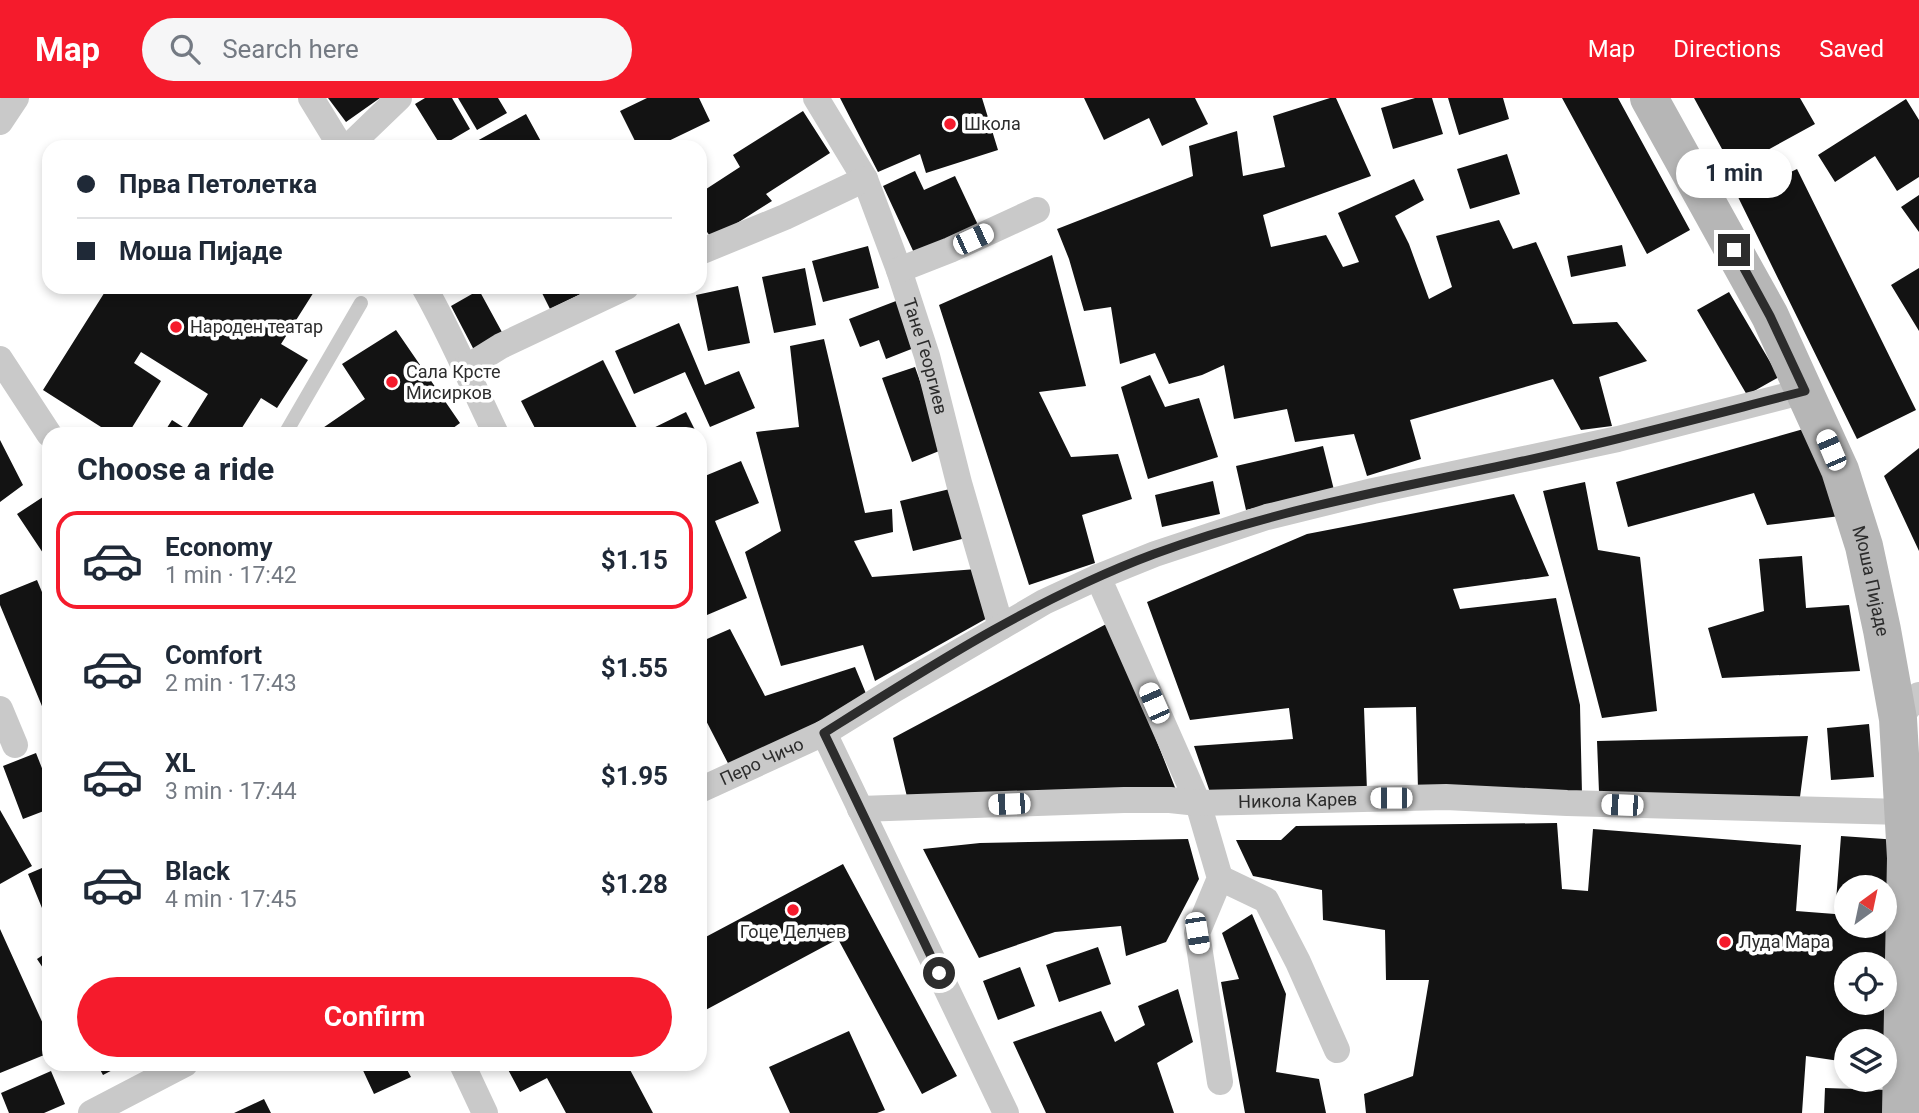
<!DOCTYPE html>
<meta charset="utf-8">
<style>
:root{--surface:#fff;--page:#f6f6f7;--text:#1f2937;--muted:#747a83;--line:#e0e1e3;--accent:#f51b2c}
body{margin:0;font-family:Roboto,sans-serif;background:var(--page);color:var(--text);height:100vh;display:flex;flex-direction:column;font-size:26px;white-space:nowrap}
*{box-sizing:border-box;margin:0}
p{font-size:23px;color:var(--muted)}
.icon{flex:none;width:38px;height:38px;fill:none;stroke:currentColor;stroke-width:2;stroke-linecap:round;stroke-linejoin:round}
.map{position:relative;flex:1;overflow:hidden}
.details{position:absolute;left:42px;top:329px;width:665px;height:644px;display:flex;flex-direction:column;background:var(--surface);border-radius:21px;box-shadow:0 4px 10px #0003}
.details>*{flex:none}
.top-card{position:absolute;left:42px;top:42px;width:665px;height:154px;border-radius:21px;box-shadow:0 4px 10px #0003;display:grid;align-content:center;height:154px;padding:0 35px;background:var(--surface)}
.needle{width:46px;rotate:33deg}
.controls{position:absolute;left:1834px;top:777px;display:grid;gap:14px}
.controls a{display:grid;place-items:center;width:63px;height:63px;border-radius:50%;background:var(--surface);box-shadow:0 4px 10px #0003;font-size:35px}
.end{position:absolute;width:32px;height:32px;margin:-16px;border:9px solid #2c2c2c;background:#fff;box-shadow:0 0 0 4px #fff}
.from{border-radius:50%}
.bubble{position:absolute;height:49px;border-radius:24px;background:var(--surface);box-shadow:0 4px 10px #0003;font-size:23px;font-weight:700;line-height:49px;text-align:center}
.car{position:absolute;width:21px;height:42px;margin:-21px -10px;border-radius:9px;box-shadow:0 0 5px 2px #0007;background:linear-gradient(#fff 24%,#345 0 40%,#fff 0 76%,#345 0 86%,#fff 0)}
.top-card b{display:flex;align-items:center;gap:24px;height:66px;font-size:26px}
.top-card b+b{border-top:2px solid var(--line)}
.top-card i{width:18px;height:18px;background:var(--text)}
ul{padding:0;list-style:none}
li{display:flex;align-items:center;gap:21px;height:98px;margin:0 14px 10px;padding:0 21px;border:4px solid transparent;border-radius:21px}
li div{flex:1}
li b{display:block;font-size:26px}
li em{font-style:normal;font-weight:700}
li.current{border-color:var(--accent)}
li>.icon{width:63px;height:63px;stroke-width:1.5}
h2{padding:0 35px;font-size:32px;line-height:84px}
.action{display:flex;gap:14px;margin-top:auto;padding:14px 35px}
.action a{flex:1;height:80px;border-radius:42px;background:var(--accent);color:#fff;font-size:28px;font-weight:700;line-height:80px;text-align:center}
header{display:flex;align-items:center;gap:42px;box-sizing:border-box;height:98px;padding:0 35px;background:var(--accent);color:#fff}
header strong{font-size:33px}
nav{display:flex;gap:38px;margin-inline-start:auto;font-size:24px}
.search{width:490px;height:63px;background:var(--page);display:flex;align-items:center;gap:18px;box-sizing:border-box;padding:0 24px;border-radius:38px;color:var(--muted);font-size:26px}
.map>svg:first-child{display:block}
.building{fill:#131313;fill-rule:evenodd}
.lines{fill:none;stroke-linecap:round;stroke-linejoin:round}
.lane{stroke:#c9c9c9;stroke-width:14}
.street{stroke:#c9c9c9;stroke-width:26}
.secondary{stroke:#b6b6b6;stroke-width:38}
.route{stroke:#2c2c2c;stroke-width:9}
.poi-dot{fill:#f51b2c;stroke:#fff;stroke-width:2.5}
.labels{text-anchor:middle;stroke-width:7;stroke-linejoin:round;paint-order:stroke}
.poi-label{font-size:18px;fill:#2c2c2c;stroke:#fff;text-anchor:start}
.street-label{font-size:18px;fill:#2c2c2c;stroke:#fff}
</style>
<header>
<strong>Map</strong>
<div class="search"><svg class="icon" aria-label="search" viewBox="0 0 24 24"><circle cx="10" cy="10" r="6"/><path d="M15 15l6 6"/></svg>Search here</div>
<nav><a>Map</a><a>Directions</a><a>Saved</a></nav>
</header>
<div class="map">
<svg width="1919" height="1015" viewBox="0 0 1919 1015">
<rect width="100%" height="100%" fill="#fff"/>
<!-- building -->
<path class="building" d="M328 0H380L346 24Z
M425 0H452L470 31 441 48 415 6Z
M458 0H498L507 15 477 32Z
M647 0H699L710 23 656 49H638L620 13Z
M840 0H982L998 52 926 75 920 56 878 74Z
M1084 0H1195L1208 26 1162 48 1149 20 1104 42Z
M1330 0H1336L1371 78 1263 117 1271 149 1326 137 1343 169 1359 164 1338 115 1414 81 1424 102 1395 118 1409 146 1429 201 1452 189 1436 138 1499 122 1513 151 1536 144 1573 226 1617 224 1647 263 1599 279 1612 328 1581 332 1553 281 1410 322 1421 361 1367 378 1354 336 1295 344 1287 311 1234 321 1224 267 1202 277 1169 286 1155 255 1120 266 1111 209 1084 213 1069 161 1057 131 1193 78 1189 48 1237 33 1243 78 1285 69 1273 18Z
M1415 0H1432L1443 36 1393 51 1381 10Z
M1448 0H1503L1509 21 1459 37Z
M1562 0H1618L1690 132 1647 156Z
M1694 0H1800L1815 26 1733 71Z
M1906 1 1919 22V79L1897 93 1875 58 1835 84 1818 57Z
M803 13 830 55 766 96 772 103 712 141 700 124V95L740 69 733 57Z
M526 16 544 49H466Z
M1507 56 1520 96 1470 111 1457 71Z
M1797 71 1916 312 1857 341 1738 99Z
M915 73 924 92 955 78 978 127 915 157 883 88Z
M1919 97V134L1901 109Z
M1622 147 1626 168 1571 179 1567 158Z
M868 148 879 190 823 204 812 163Z
M1052 157 1086 288 1039 294 1071 359 1118 356 1132 401 1082 417 1095 465 1029 487 939 207Z
M805 170 816 227 774 235 762 179Z
M1919 170V233L1891 187Z
M738 188 750 245 708 253 696 197Z
M108 189H317L281 246 308 262 277 310 261 300 238 336H163L172 322 186 331 208 296 141 254 134 265 161 283 128 336H112L43 292Z
M539 189H595L550 211Z
M479 192 503 236 474 252 451 208Z
M1729 194 1779 279 1747 297 1697 212Z
M896 203 914 250 886 261 879 242 860 249 849 221Z
M679 225 705 287 739 273 755 310 710 329 685 274 634 296 615 253Z
M396 232 460 325 445 336H314L365 301 342 266Z
M824 241 865 415 892 411 893 434 854 443 872 479 977 471 991 518 875 583 863 547 781 568 745 454 781 433 756 334 799 329 790 248Z
M603 262 640 336H538L521 303Z
M915 269 944 351 912 364 882 280Z
M1150 277 1165 309 1199 300 1218 359 1148 381 1121 289Z
M686 314 697 336H641Z
M1807 330 1840 418 1767 427 1754 395 1628 429 1616 384Z
M0 342 23 387 0 404Z
M1323 348 1334 392 1246 412 1236 368Z
M1919 350V453L1884 378Z
M741 363 759 405 715 423 747 500 700 520V380Z
M1213 383 1220 416 1162 429 1155 397Z
M1585 384 1598 452 1640 459 1657 613 1602 620 1543 393Z
M954 390 966 440 913 453 900 403Z
M49 395V451L43 455 17 416Z
M1514 396 1549 478 1453 491 1460 511 1556 500 1580 607 1582 696 1418 692 1416 609 1364 610 1367 693 1212 700 1194 648 1293 641 1289 610 1190 622 1147 504 1307 436Z
M1802 458 1806 510 1849 507 1860 573 1722 580 1708 530 1764 513 1759 461Z
M37 482 49 511V625L0 507V497Z
M1110 524 1176 692 908 703 893 640Z
M730 531 765 598 855 569 867 598 732 673 700 611V544Z
M1869 626 1874 679 1831 682 1827 630Z
M1808 638 1800 699 1599 694 1597 643Z
M36 655 49 688V711L23 721 3 668Z
M0 712 32 768 0 786Z
M1557 725 1562 791 1588 793 1593 731 1801 747 1796 813 1835 816 1841 738 1899 742 1885 943H1846V964L1806 958 1802 1015H1366L1364 996 1413 978 1429 882H1386L1385 832 1323 822 1322 792 1253 778 1236 742H1281L1296 728ZM1846 789H1885V828H1846ZM1846 866H1885V905H1846Z
M1188 741 1199 781 1166 844 1126 858 1121 828 1055 834 979 860 923 751 980 745Z
M843 766 957 978 922 996 838 841 700 915V842Z
M49 767V827L28 776Z
M1252 816 1286 896 1276 974 1319 981 1326 1015H1245L1221 884 1239 881 1222 835Z
M0 831 49 939V955L0 975Z
M1098 849 1111 886 1059 904 1046 867Z
M49 853V879L37 861Z
M1020 869 1035 908 998 922 983 883Z
M1178 891 1193 944 1157 965 1174 1015H1046L1013 944 1101 913 1115 944 1145 927 1138 908Z
M849 933 885 1012 877 1015H790L769 969Z
M97 966H124L103 977Z
M360 966H404L411 979 374 996Z
M505 966H627L653 1015H566L547 980 520 994Z
M51 973 65 1006 44 1015H9L1 995Z
M1825 990 1889 992 1888 1015H1824Z
M264 1001 271 1015H234Z"/>
<g class="lines">
<!-- lane -->
<path class="lane" d="M285 336 361 205"/>
<!-- street -->
<g class="street">
<path d="M311 0 341 49"/>
<path id="s1" d="M816 0 865 81 899 172 927 258 959 385 1001 529"/>
<path d="M0 24 16 0"/>
<path d="M348 49 399 0"/>
<path d="M700 154 785 119 865 81"/>
<path d="M899 172 950 152 1037 112"/>
<path d="M424 189C451 236 472 287 496 336"/>
<path d="M0 261 49 336"/>
<path d="M464 271 501 248 626 189"/>
<path d="M1098 479 1198 705 1220 780 1197 835 1220 984"/>
<path d="M0 611 15 647"/>
<path d="M1898 621 1919 597"/>
<path d="M824 635 1006 1015"/>
<path id="s2" d="M700 692 824 635 897 590 1044 504 1098 479 1155 456 1267 419 1373 393 1618 341 1805 293"/>
<path id="s3" d="M860 711 1124 702H1170L1198 705 1446 699 1567 705 1903 714"/>
<path d="M1220 780 1266 802 1298 864 1337 952"/>
<path d="M462 966 485 1015"/>
<path d="M91 1015 185 966"/>
</g>
<!-- secondary -->
<path class="secondary" id="s4" d="M1649 0 1770 218 1840 372 1864 448 1882 532 1898 621 1906 760 1901 1015"/>
</g>
<g class="lines">
<!-- route -->
<path class="route" d="M939 875 824 635C929 569 1036 500 1154 456 1273 412 1398 390 1523 363 1618 342 1711 317 1805 293L1770 218 1734 152"/>
</g>
<!-- markers -->
<g class="poi-dot">
<circle cx="950" cy="26" r="7"/>
<circle cx="176" cy="229" r="7"/>
<circle cx="392" cy="284" r="7"/>
<circle cx="793" cy="812" r="7"/>
<circle cx="1725" cy="844" r="7"/>
</g>
<g class="labels">
<!-- poi labels -->
<g class="poi-label">
<text x="964" y="32">Школа</text>
<text x="190" y="235">Народен театар</text>
<text x="406" y="280">Сала Крсте<tspan x="406" dy="21">Мисирков</tspan></text>
<text x="793" y="840" text-anchor="middle">Гоце Делчев</text>
<text x="1739" y="850">Луда Мара</text>
</g>
<!-- street labels -->
<g class="street-label">
<text dy="6" stroke="none"><textPath href="#s1" startOffset="282">Тане Георгиев</textPath></text>
<text dy="6" stroke="none"><textPath href="#s4" startOffset="534">Моша Пијаде</textPath></text>
<text dy="6" stroke="none"><textPath href="#s2" startOffset="68">Перо Чичо</textPath></text>
<text dy="6" stroke="none"><textPath href="#s3" startOffset="438">Никола Карев</textPath></text>
</g>
</g>
</svg>
<div class="controls">
<a><svg class="needle" viewBox="-14 -14 28 28"><path d="M0-13l5 13h-10z" fill="#e53935"/><path d="M0 13l5-13h-10z" fill="#747a83"/></svg></a>
<a><svg class="icon" aria-label="locate" viewBox="0 0 24 24"><circle cx="12" cy="12" r="6"/><path d="M12 2v4M12 18v4M2 12h4M18 12h4"/></svg></a>
<a><svg class="icon" aria-label="layers" viewBox="0 0 24 24"><path d="M12 4l9 5-9 5-9-5zM3 14l9 5 9-5"/></svg></a>
</div>
<i class="end from" style="left:939px;top:875px"></i>
<i class="end" style="left:1734px;top:152px"></i>
<div class="bubble" style="left:1676px;top:51px;width:116px">1 min</div>
<i class="car" style="left:973px;top:141px;rotate:65deg"></i>
<i class="car" style="left:1831px;top:352px;rotate:337deg"></i>
<i class="car" style="left:1154px;top:605px;rotate:336deg"></i>
<i class="car" style="left:1391px;top:700px;rotate:270deg"></i>
<i class="car" style="left:1009px;top:706px;rotate:268deg"></i>
<i class="car" style="left:1622px;top:707px;rotate:272deg"></i>
<i class="car" style="left:1197px;top:835px;rotate:171deg"></i>
<div class="top-card">
<b><i class="from"></i>Прва Петолетка</b>
<b><i></i>Моша Пијаде</b>
</div>
<section class="details">
<h2>Choose a ride</h2>
<ul>
<li class="current"><svg class="icon" aria-label="car" viewBox="0 0 24 24"><path d="M5 17H2v-5l4-1 3-4h7l3 4 3 1v5h-3M9 17h6M6 11h13"/><circle cx="7" cy="17" r="2"/><circle cx="17" cy="17" r="2"/></svg><div><b>Economy</b><p>1 min · 17:42</p></div><em>$1.15</em></li>
<li><svg class="icon" aria-label="car" viewBox="0 0 24 24"><path d="M5 17H2v-5l4-1 3-4h7l3 4 3 1v5h-3M9 17h6M6 11h13"/><circle cx="7" cy="17" r="2"/><circle cx="17" cy="17" r="2"/></svg><div><b>Comfort</b><p>2 min · 17:43</p></div><em>$1.55</em></li>
<li><svg class="icon" aria-label="car" viewBox="0 0 24 24"><path d="M5 17H2v-5l4-1 3-4h7l3 4 3 1v5h-3M9 17h6M6 11h13"/><circle cx="7" cy="17" r="2"/><circle cx="17" cy="17" r="2"/></svg><div><b>XL</b><p>3 min · 17:44</p></div><em>$1.95</em></li>
<li><svg class="icon" aria-label="car" viewBox="0 0 24 24"><path d="M5 17H2v-5l4-1 3-4h7l3 4 3 1v5h-3M9 17h6M6 11h13"/><circle cx="7" cy="17" r="2"/><circle cx="17" cy="17" r="2"/></svg><div><b>Black</b><p>4 min · 17:45</p></div><em>$1.28</em></li>
</ul>
<div class="action"><a>Confirm</a></div>
</section>
</div>
